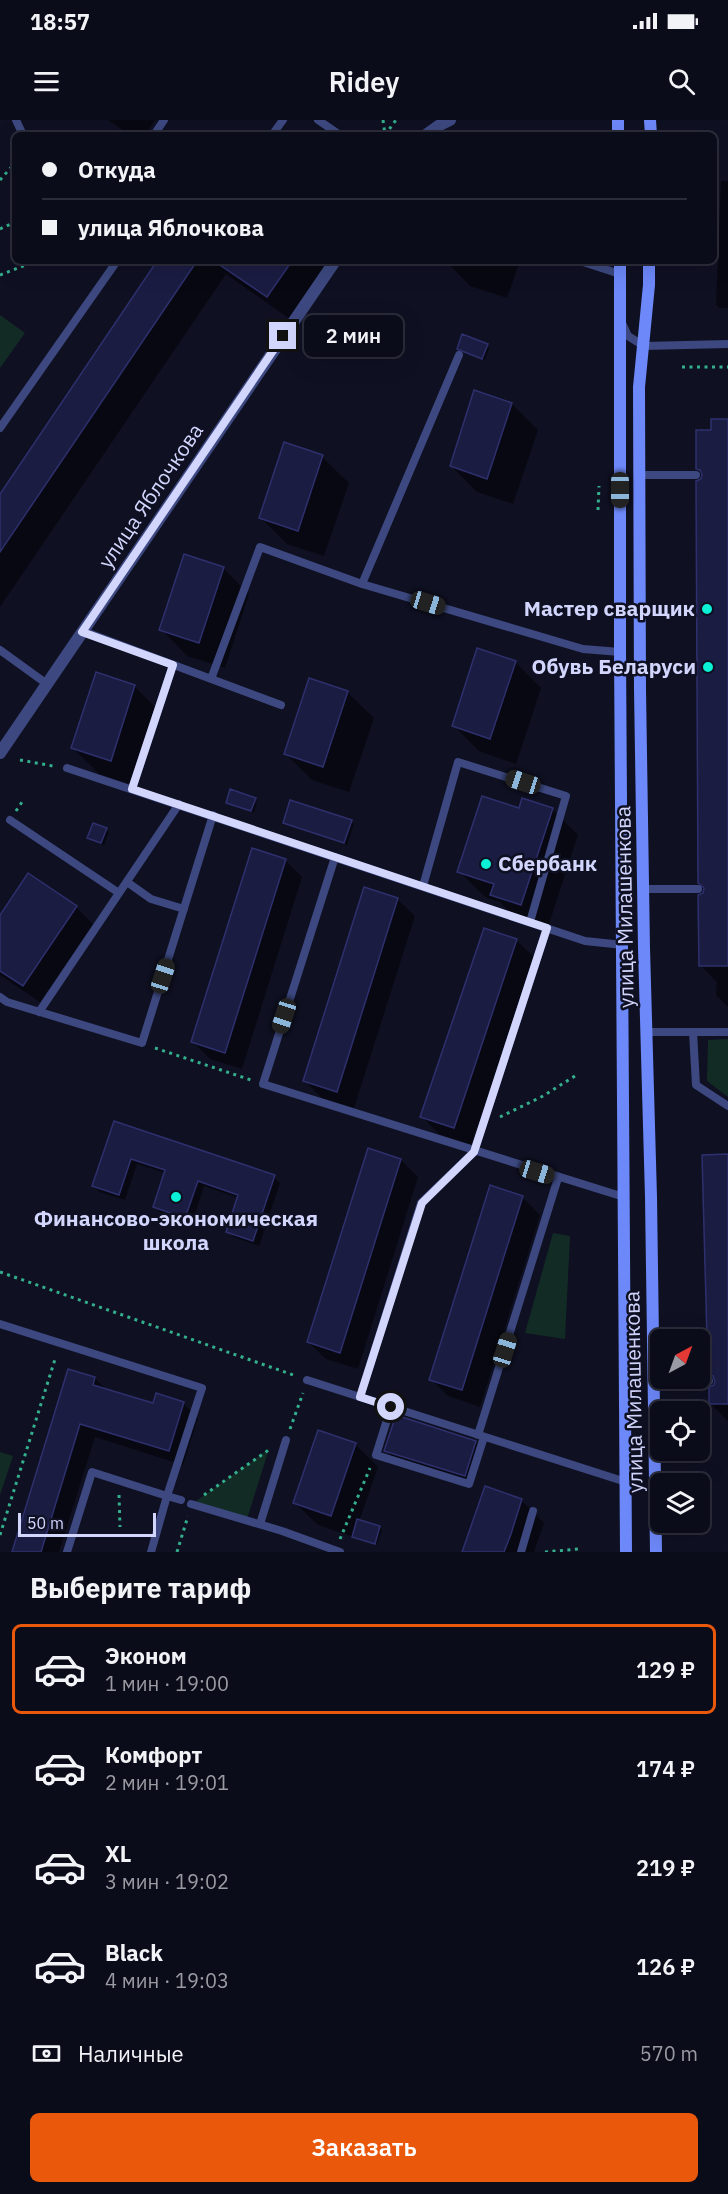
<!DOCTYPE html>
<html lang="ru">
<meta charset="utf-8">
<style>
:root{--surface:#0b0c1a;--page:#141523;--text:#f1f3f6;--muted:#9a9ba2;--line:#2b2c39;--accent:#ea580c}
body{margin:0;font-family:"IBM Plex Sans",sans-serif;background:var(--page);color:var(--text);height:100vh;display:flex;flex-direction:column;font-size:22px;white-space:nowrap}
*{box-sizing:border-box;margin:0}
p{font-size:20px;color:var(--muted)}
.icon{flex:none;width:33px;height:33px;fill:none;stroke:currentColor;stroke-width:2;stroke-linecap:round;stroke-linejoin:round}
.map{position:relative;height:1432px;overflow:hidden}
.panel{display:flex;flex-direction:column;background:var(--surface);flex:1}
.panel>*{flex:none}
.top-card{position:absolute;left:12px;top:12px;width:705px;height:132px;border-radius:9px;box-shadow:0 6px 24px #0002,0 0 0 2px var(--line);display:grid;align-content:center;height:132px;padding:0 30px;background:var(--surface)}
.needle{width:39px;rotate:41deg}
.controls{position:absolute;left:650px;top:1209px;display:grid;gap:12px}
.controls a{display:grid;place-items:center;width:60px;height:60px;border-radius:9px;background:var(--surface);box-shadow:0 6px 24px #0002,0 0 0 2px var(--line);font-size:30px}
.scale{position:absolute;left:18px;bottom:15px;width:138px;box-sizing:border-box;padding-left:6px;border:3px solid #d2d6fd;border-top:0;font-size:16px;line-height:21px;white-space:nowrap;color:#d2d6fd;-webkit-text-stroke:4px #0f1022;paint-order:stroke}
.end{position:absolute;width:27px;height:27px;margin:-14px;border:8px solid #d2d6fd;background:#111;box-shadow:0 0 0 3px #111}
.from{border-radius:50%}
.bubble{position:absolute;height:42px;border-radius:9px;background:var(--surface);box-shadow:0 6px 24px #0002,0 0 0 2px var(--line);font-size:20px;font-weight:600;line-height:42px;text-align:center}
.car{position:absolute;width:18px;height:36px;margin:-18px -9px;border-radius:8px;box-shadow:0 0 4px 2px #0007;background:linear-gradient(#222 24%,#8ab4d8 0 40%,#222 0 76%,#8ab4d8 0 86%,#222 0)}
.top-card b{display:flex;align-items:center;gap:21px;height:57px;font-size:22px}
.top-card b+b{border-top:2px solid var(--line)}
.top-card i{width:15px;height:15px;background:var(--text)}
ul{padding:0;list-style:none}
li{display:flex;align-items:center;gap:18px;height:90px;margin:0 12px 9px;padding:0 18px;border:3px solid transparent;border-radius:9px}
li div{flex:1}
li b{display:block;font-size:22px}
li em{font-style:normal;font-weight:600}
li.selected{border-color:var(--accent)}
li>.icon{width:54px;height:54px;stroke-width:1.5}
h2{padding:0 30px;font-size:27px;line-height:72px}
.pay{display:flex;align-items:center;gap:15px;height:66px;padding:0 30px;font-size:22px}
.pay p{margin-inline-start:auto}
.button{display:flex;gap:12px;margin-top:auto;padding:12px 30px}
.button a{flex:1;height:69px;border-radius:9px;background:var(--accent);color:#fff;font-size:24px;font-weight:600;line-height:69px;text-align:center}
.status{display:flex;justify-content:space-between;align-items:center;height:42px;padding:0 30px;background:var(--surface);direction:ltr}
.status svg{height:16px;fill:currentColor}
header{display:flex;justify-content:space-between;align-items:center;height:78px;padding:0 30px;background:var(--surface);font-size:27px;font-weight:600}
.map>svg:first-child{display:block}
.green{fill:#122c25}
.shadow{fill:#0007}
.building{fill:#1b1c42;stroke:#2e306d;stroke-width:1.5}
.lines{fill:none;stroke-linecap:round;stroke-linejoin:round}
.path{stroke:#33af8d;stroke-width:3;stroke-dasharray:3 4.5;stroke-linecap:butt}
.service{stroke:#3c487f;stroke-width:8}
.tertiary{stroke:#3c487f;stroke-width:12}
.secondary{stroke:#6d88f9;stroke-width:12}
.route{stroke:#d2d6fd;stroke-width:8}
.poi-dot{fill:#0af1d6;stroke:#0f1022;stroke-width:2}
.labels{text-anchor:middle;stroke-width:5;stroke-linejoin:round;paint-order:stroke}
.street-label{font-size:21px;fill:#d2d6fd;stroke:#0f1022}
.poi-label{font-size:21px;font-weight:bold;fill:#d2d6fd;stroke:#0f1022;text-anchor:end}
</style>
<div class="status"><b>18:57</b><svg viewBox="0 0 49 12"><path d="M0 12V9h3v3zM5 12V6h3v6zM10 12V3h3v9zM15 12V0h3v12zM26 1h20v11H26zM47 4h2v5h-2z"/></svg></div>
<header><svg class="icon" aria-label="menu" viewBox="0 0 24 24"><path d="M4 6h16M4 12h16M4 18h16"/></svg>Ridey<svg class="icon" aria-label="search" viewBox="0 0 24 24"><circle cx="10" cy="10" r="6"/><path d="M15 15l6 6"/></svg></header>
<div class="map">
<svg width="728" height="1432" viewBox="0 0 728 1432">
<rect width="100%" height="100%" fill="#0f1022"/>
<!-- green -->
<path class="green" d="M0 195 25 213 0 248Z
M728 919V977L707 961 708 920Z
M553 1113 570 1116 565 1219 525 1213Z
M269 1329 247 1399 192 1384Z
M0 1332 13 1336 0 1375Z"/>
<!-- shadow -->
<path class="shadow" d="M108 0H155L145 15H130Z
M721 61H728V188H719L716 185Z
M159 141H335L294 202 226 154 0 487V376Z
M446 141H520L507 178 470 166Z
M487 225 489 228 485 240 458 228Z
M475 272 512 284 538 310 513 384 477 372 451 346Z
M728 300V887L716 875 717 862 700 845 704 774V354L698 348 713 312Z
M285 324 322 337 349 363 324 436 287 424 261 398Z
M223 448 249 474 225 548 187 536 161 509Z
M515 542 541 568 516 644 479 631 453 605Z
M97 554 135 567 161 593 137 666 99 654 73 628Z
M347 572 374 598 349 672 312 660 286 634Z
M255 679 257 682 254 693 228 682Z
M552 689 578 715 547 810 518 801 500 782 485 777 459 751 520 690Z
M284 702H351L354 704 347 725 287 705Z
M106 710 109 712 104 725 89 717Z
M285 740 302 757 242 949 210 939 193 922Z
M397 779 415 796 354 988 322 978 305 961Z
M76 787 93 804 40 882 0 855V798Z
M516 820 534 837 471 1025 439 1014 422 997Z
M115 1003 274 1057 280 1063 259 1126 234 1117 228 1111 239 1078 204 1066 192 1104 161 1093 155 1087 166 1053 137 1044 125 1080 100 1072 93 1066Z
M728 1036V1301L711 1284 717 1261 710 1254Z
M401 1040 418 1057 358 1249 326 1239 308 1222Z
M522 1077 540 1095 480 1287 448 1276 431 1259Z
M69 1251 95 1258 107 1271 154 1285 183 1283 198 1298 183 1345 95 1317 59 1432H13Z
M475 1322 481 1328 471 1361 392 1337 386 1330Z
M355 1324 378 1347 359 1401 379 1407 382 1410 377 1425 318 1405 295 1383Z
M486 1368 522 1381 544 1403 534 1432H464Z"/>
<!-- building -->
<path class="building" d="M157 141H197L0 432V374Z
M214 141H292L267 177Z
M462 214 488 224 482 239 457 229Z
M474 270 512 283 487 359 450 346Z
M711 299H728V846H699L698 775 703 773 704 768 698 763 696 361 701 359 702 354 700 350 696 349V310H711Z
M284 322 323 335 298 411 259 398Z
M184 434 224 447 199 523 159 510Z
M477 528 516 541 490 619 452 606Z
M96 552 135 565 111 641 71 628Z
M309 558 348 571 323 647 284 634Z
M230 669 256 678 251 691 226 683Z
M482 676 519 688 522 678 553 688 521 785 490 775 494 764 457 752Z
M290 680 352 700 344 723 283 703Z
M93 703 107 708 101 723 87 718Z
M252 728 286 739 225 933 191 922Z
M28 753 77 786 23 866 0 851V795Z
M364 767 398 778 337 972 303 961Z
M484 808 517 819 454 1008 420 997Z
M114 1001 275 1055 253 1121 226 1112 238 1075 198 1061 185 1098 153 1087 165 1050 131 1039 119 1075 92 1066Z
M368 1028 401 1039 340 1233 307 1222Z
M728 1034V1284H709V1267L714 1265 715 1261 713 1256 708 1255 702 1035Z
M490 1065 523 1076 462 1270 429 1260Z
M68 1249 95 1257 93 1265 153 1283 156 1273 184 1282 169 1331 80 1304 41 1432H12Z
M396 1295 476 1321 465 1356 384 1331Z
M318 1310 356 1323 331 1396 293 1383Z
M485 1366 522 1379 511 1414 504 1432H462Z
M357 1399 380 1406 375 1424 352 1417Z"/>
<g class="lines">
<!-- path -->
<path class="path" d="M383 0 385 15
M385 15 396 0
M0 60 15 43
M0 109 15 102
M0 155 36 141
M682 247H728
M598 390 599 366
M20 640 53 646
M16 691 24 679
M155 928 251 960
M500 997 543 976 575 956
M0 1152 296 1256
M290 1309 303 1273
M119 1375 120 1407
M204 1375 270 1329
M0 1415 56 1236
M340 1419 370 1348
M177 1432 188 1396
M545 1432 578 1429"/>
<!-- service -->
<path class="service" d="M16 0 23 15
M318 0 340 15
M154 15 164 0
M272 15 283 0
M580 141 620 154
M622 203 628 216 644 226 728 224
M0 308 117 141
M639 355H696
M362 464 459 235
M83 511 281 585
M0 530 47 564
M211 559 260 427 362 464 583 529 620 532
M67 648 585 821 623 825
M132 669 173 545
M10 700 119 773
M335 737 263 964 624 1077
M127 762 151 779 184 789
M423 766 458 642 566 676 530 802
M644 769H698
M0 877 7 882 142 923 213 695
M39 892 179 684
M647 912H728
M693 912 696 965 728 986
M0 1204 202 1268 167 1376 92 1352 67 1432
M307 1260 626 1362
M654 1260 709 1261
M360 1277 421 1083 474 1032 547 808
M391 1287 376 1335 469 1364 484 1317
M478 1315 558 1058
M191 1384 282 1411 340 1432
M260 1404 286 1320
M151 1432 167 1376 181 1380
M521 1432 533 1391"/>
<!-- tertiary -->
<path class="tertiary" d="M426 15 440 5 450 0
M0 633 335 141"/>
<!-- secondary -->
<path class="secondary" d="M618 0V15
M650 0 651 15
M620 141V532L626 1432
M649 141V165L639 267 640 569 644 828 651 1077 656 1432"/>
</g>
<g class="lines">
<!-- route -->
<path class="route" d="M283 216 82 512 173 545 132 669 547 808 474 1032 422 1083 360 1277 391 1287"/>
</g>
<!-- markers -->
<g class="poi-dot">
<circle cx="707" cy="489" r="6"/>
<circle cx="708" cy="547" r="6"/>
<circle cx="486" cy="744" r="6"/>
<circle cx="176" cy="1077" r="6"/>
</g>
<g class="labels">
<!-- street labels -->
<g class="street-label">
<text transform="translate(151 376) rotate(-56)" y="7">улица Яблочкова</text>
<text transform="translate(625 787) rotate(-91)" y="7">улица Милашенкова</text>
<text transform="translate(634 1272) rotate(-91)" y="7">улица Милашенкова</text>
</g>
<!-- poi labels -->
<g class="poi-label">
<text x="695" y="496">Мастер сварщик</text>
<text x="696" y="554">Обувь Беларуси</text>
<text x="498" y="751" text-anchor="start">Сбербанк</text>
<text x="176" y="1106" text-anchor="middle">Финансово-экономическая<tspan x="176" dy="24">школа</tspan></text>
</g>
</g>
</svg>
<div class="controls">
<a><svg class="needle" viewBox="-14 -14 28 28"><path d="M0-13l5 13h-10z" fill="#e53935"/><path d="M0 13l5-13h-10z" fill="#9a9ba2"/></svg></a>
<a><svg class="icon" aria-label="locate" viewBox="0 0 24 24"><circle cx="12" cy="12" r="6"/><path d="M12 2v4M12 18v4M2 12h4M18 12h4"/></svg></a>
<a><svg class="icon" aria-label="layers" viewBox="0 0 24 24"><path d="M12 4l9 5-9 5-9-5zM3 14l9 5 9-5"/></svg></a>
</div>
<div class="scale">50 m</div>
<i class="end from" style="left:391px;top:1287px"></i>
<i class="end" style="left:283px;top:216px"></i>
<div class="bubble" style="left:304px;top:195px;width:99px">2 мин</div>
<i class="car" style="left:620px;top:370px;rotate:180deg"></i>
<i class="car" style="left:428px;top:483px;rotate:107deg"></i>
<i class="car" style="left:523px;top:662px;rotate:288deg"></i>
<i class="car" style="left:163px;top:856px;rotate:18deg"></i>
<i class="car" style="left:284px;top:896px;rotate:198deg"></i>
<i class="car" style="left:537px;top:1052px;rotate:107deg"></i>
<i class="car" style="left:505px;top:1230px;rotate:17deg"></i>
<div class="top-card">
<b><i class="from"></i>Откуда</b>
<b><i></i>улица Яблочкова</b>
</div>
</div>
<section class="panel">
<h2>Выберите тариф</h2>
<ul>
<li class="selected"><svg class="icon" aria-label="car" viewBox="0 0 24 24"><path d="M5 17H2v-5l4-1 3-4h7l3 4 3 1v5h-3M9 17h6M6 11h13"/><circle cx="7" cy="17" r="2"/><circle cx="17" cy="17" r="2"/></svg><div><b>Эконом</b><p>1 мин · 19:00</p></div><em>129 ₽</em></li>
<li><svg class="icon" aria-label="car" viewBox="0 0 24 24"><path d="M5 17H2v-5l4-1 3-4h7l3 4 3 1v5h-3M9 17h6M6 11h13"/><circle cx="7" cy="17" r="2"/><circle cx="17" cy="17" r="2"/></svg><div><b>Комфорт</b><p>2 мин · 19:01</p></div><em>174 ₽</em></li>
<li><svg class="icon" aria-label="car" viewBox="0 0 24 24"><path d="M5 17H2v-5l4-1 3-4h7l3 4 3 1v5h-3M9 17h6M6 11h13"/><circle cx="7" cy="17" r="2"/><circle cx="17" cy="17" r="2"/></svg><div><b>XL</b><p>3 мин · 19:02</p></div><em>219 ₽</em></li>
<li><svg class="icon" aria-label="car" viewBox="0 0 24 24"><path d="M5 17H2v-5l4-1 3-4h7l3 4 3 1v5h-3M9 17h6M6 11h13"/><circle cx="7" cy="17" r="2"/><circle cx="17" cy="17" r="2"/></svg><div><b>Black</b><p>4 мин · 19:03</p></div><em>126 ₽</em></li>
</ul>
<div class="pay"><svg class="icon" aria-label="cash" viewBox="0 0 24 24"><path d="M3 7h18v10H3z"/><circle cx="12" cy="12" r="2"/></svg>Наличные<p>570 m</p></div>
<div class="button"><a>Заказать</a></div>
</section>
